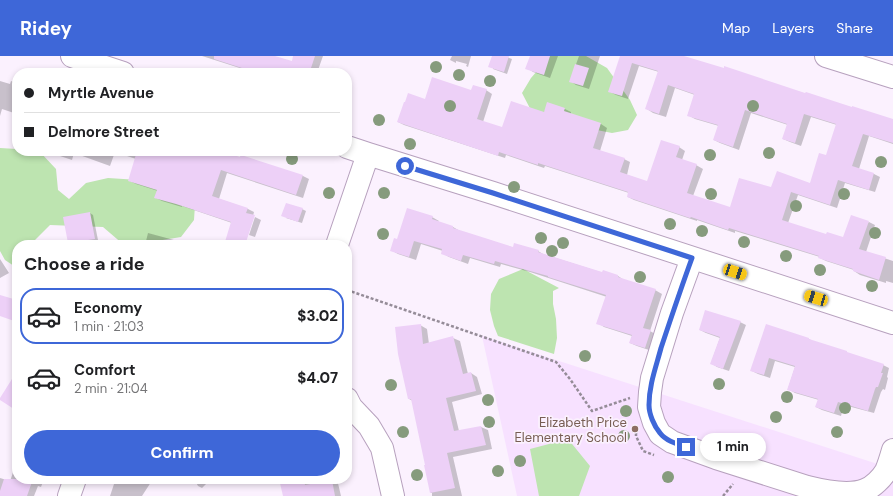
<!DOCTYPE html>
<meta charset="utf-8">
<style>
:root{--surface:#fff;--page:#f2f2f2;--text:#202124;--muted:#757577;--line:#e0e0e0;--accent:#3e67d8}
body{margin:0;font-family:"DM Sans",sans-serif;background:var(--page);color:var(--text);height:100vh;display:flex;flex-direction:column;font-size:15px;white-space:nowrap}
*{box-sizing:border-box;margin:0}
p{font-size:13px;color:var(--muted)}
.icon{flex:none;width:22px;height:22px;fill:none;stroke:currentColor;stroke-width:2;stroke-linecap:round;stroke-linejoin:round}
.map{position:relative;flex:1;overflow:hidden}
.details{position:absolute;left:12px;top:184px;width:340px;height:244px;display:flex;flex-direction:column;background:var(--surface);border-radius:16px;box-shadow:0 2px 6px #0003}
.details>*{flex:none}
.top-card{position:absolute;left:12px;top:12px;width:340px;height:88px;border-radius:16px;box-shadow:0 2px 6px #0003;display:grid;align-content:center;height:88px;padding:0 12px;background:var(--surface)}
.end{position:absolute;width:18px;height:18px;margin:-9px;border:5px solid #3e67d8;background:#fff;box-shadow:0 0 0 2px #fff}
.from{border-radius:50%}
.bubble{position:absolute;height:28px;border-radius:14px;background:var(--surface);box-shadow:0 2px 6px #0003;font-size:13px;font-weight:800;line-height:28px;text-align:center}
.car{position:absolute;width:12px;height:24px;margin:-12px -6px;border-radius:5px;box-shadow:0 0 3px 1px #0007;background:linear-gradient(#f5c518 24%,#345 0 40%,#f5c518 0 76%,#345 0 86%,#f5c518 0)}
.top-card b{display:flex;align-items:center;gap:14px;height:38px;font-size:15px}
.top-card b+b{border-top:1px solid var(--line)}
.top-card i{width:10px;height:10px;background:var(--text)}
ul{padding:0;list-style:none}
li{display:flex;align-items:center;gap:12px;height:56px;margin:0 8px 6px;padding:0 4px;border:2px solid transparent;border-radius:16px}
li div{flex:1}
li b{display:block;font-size:15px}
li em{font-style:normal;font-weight:800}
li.current{border-color:var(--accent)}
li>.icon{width:36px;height:36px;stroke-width:1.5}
h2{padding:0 12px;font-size:18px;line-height:48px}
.action{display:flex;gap:8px;margin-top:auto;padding:8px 12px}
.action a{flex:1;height:46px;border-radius:24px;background:var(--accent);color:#fff;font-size:16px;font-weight:800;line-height:46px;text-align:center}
header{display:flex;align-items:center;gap:24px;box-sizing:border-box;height:56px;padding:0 20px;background:var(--accent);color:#fff}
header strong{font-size:19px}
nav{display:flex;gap:22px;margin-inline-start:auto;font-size:14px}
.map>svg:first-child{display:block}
.built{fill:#f7e1ff}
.green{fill:#bde4b0}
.shadow{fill:#0003}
.building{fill:#edd0f7}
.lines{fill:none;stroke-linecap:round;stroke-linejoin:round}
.minor-casing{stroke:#b7a1be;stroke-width:24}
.path{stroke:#958c98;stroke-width:2.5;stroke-dasharray:3 2;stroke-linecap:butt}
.minor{stroke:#fff;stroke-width:22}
.tree{fill:#869b7d}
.route{stroke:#3e67d8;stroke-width:5}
.education-dot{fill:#8d6e63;stroke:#fbf1fe;stroke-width:1.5}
.labels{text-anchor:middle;stroke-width:3.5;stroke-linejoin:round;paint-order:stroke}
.education-label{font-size:13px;fill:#785e54;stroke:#fbf1fe;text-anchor:end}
</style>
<header>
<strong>Ridey</strong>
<nav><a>Map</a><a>Layers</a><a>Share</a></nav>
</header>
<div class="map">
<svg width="893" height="440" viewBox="0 0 893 440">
<rect width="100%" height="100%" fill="#fbf1fe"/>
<!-- built -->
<path class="built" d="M482 280 893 413V440H517Z"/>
<!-- green -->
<path class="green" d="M550 0H586L607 12 630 44 637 59 628 74 612 77 535 62 522 37 531 22Z
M0 92 17 93V95L40 96 56 113 58 134 69 143 86 127 108 122 154 125 196 133 194 164 181 181 132 189H124L103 171 50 169 30 189H17V212L5 204 0 195Z
M523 213 559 232 553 235V248L556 263 557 282 554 298 498 280 494 270 490 254 491 238 499 223Z
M568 383 590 410 579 440H539L530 393Z"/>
<!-- shadow -->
<path class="shadow" d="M202 0H272L292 7 294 0H323L317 17H251L246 14Z
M452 0H471L468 11 466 10 467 8 456 5V7L450 4Z
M493 0H504L512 3 507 18 493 13Z
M531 0H558L550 22 533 16 527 12Z
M579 0H600L589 33 576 29 570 25Z
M621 0H679L893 64V88L869 80 859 113 874 118 880 121 875 136 845 127 837 152 798 139 788 167 827 179 844 182 869 166 875 169 866 196 893 205V227L886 225V227L860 219 854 215V214L826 205 820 202V201L735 175V177L697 164V165L634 144 628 141 629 137 545 110 544 112 506 99 505 102 404 69 398 66 425 44 472 35 486 34 492 38 483 66 503 72 544 57 548 47 565 53 571 56V58L601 68 607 72 600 95 624 103 630 106 627 119 647 126 679 91 685 95 682 104 696 109 703 113 693 140 731 153 771 133 810 128 827 100 837 69 811 61 801 90 790 86 783 83 788 69 751 57 739 94 720 87 714 84 719 70 695 63 688 59 695 39 675 32 666 61 653 57 647 53 659 16 639 10 628 43 616 39 610 36Z
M0 25 10 28 11 25 17 27V58L2 53 0 60Z
M48 95H218L240 102 241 100 303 120 309 123 303 142 227 117 219 143 248 153 254 156 253 160 232 167 182 150V151L162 145 156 142 158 135 136 128 130 125 136 103 115 96 110 110 74 97 72 104 54 98Z
M302 153 306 155 302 167 286 162Z
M90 157 93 159 98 184 72 189 69 187Z
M255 161 261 164 255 181 249 179Z
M432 161 439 165 438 166 453 171 460 175 514 192 538 195 543 198 603 217 618 220 624 224 655 234 662 238 650 275 657 279 652 295 637 290 630 287 632 280 604 271 598 267 607 241 530 216 501 208 500 211 470 202 468 208 449 201 442 197 443 195 421 188 416 204 398 198 391 194 397 184Z
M148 177 185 187 186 185 200 189H145Z
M0 203 9 217 0 222Z
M740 266 746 269 729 315 717 311 711 307 720 282 706 277 700 274Z
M420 269 427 273 429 288 453 282 460 285 468 318 471 317 477 321 482 338 452 346 459 375 481 371 488 374 492 393 453 401 462 440H432V437H431L427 410 413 345 409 343Z
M766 270 809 283 814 286 883 309 889 312 887 321 888 322 885 334 883 333 881 336 874 357 844 349 841 360 822 354 816 351 819 344 795 337 788 333 795 311 775 305 770 322 758 318 752 315Z
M17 405V423H44L41 431 38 430 34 440H0V422L10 425Z
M118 423H153L142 440H110L114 428Z
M194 423H211L202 432 198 430Z
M280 423H337L341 440H284Z"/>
<!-- building -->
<path class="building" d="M214 0H275L292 5 293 0H315L311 12 318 14V17H252L245 14V13L214 3Z
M492 0H509L504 16 488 11Z
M530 0H550L544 19 525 13Z
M620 0H684L724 12V10L805 37 806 36 852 51V50L893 63V87L863 78 852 110 874 117 869 134 838 124 830 149 791 136 782 164 826 178 827 176 843 181 851 159 869 165 859 193 886 201 879 224 853 215V213L818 202 819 200 729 172 728 174 691 161 690 162 627 141 628 136 538 107V109L499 96 498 100 397 66 404 46H405L408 37 425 43 432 21 471 34 473 29 487 33 477 63 502 71 511 45 544 56 547 46 565 52 564 55 601 67 593 92 625 102 620 116 647 125 661 84 680 90 676 101 697 108 687 137 730 151 739 122 771 131 777 115 810 127 819 97 826 99 836 68 804 58 795 87 782 83 787 68 745 54 733 91 713 84 718 69 687 60 694 38 668 29 659 58 645 53 658 15 632 7 622 40 608 36Z
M575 8 589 12 583 30 569 26Z
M137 95H221L240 101 241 99 303 119 296 139 221 114 212 140 248 152 246 157 255 159 245 189H224L231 166 176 148 154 142 157 134 128 125Z
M286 147 303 152 298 166 281 160Z
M407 152 433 160 432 163 453 170V172L466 176 513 191 514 187 539 194 538 196 602 216 603 214 618 219V221L656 233 643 272 651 274 645 292 629 287 632 279 596 268 606 239 548 221V220L495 205 494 208 463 199 461 205 441 198 442 193 414 185 409 201 390 195 394 182 397 183Z
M90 156 95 183 68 187 63 161Z
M0 239 17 244V266L0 260Z
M705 254 741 265 723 313 710 308 720 281 699 274Z
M421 268 423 288 453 280 463 318 471 316 476 335 446 342 454 375 481 370 486 389 447 397 455 432 430 437 424 409H425L411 343H408L398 298 395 271Z
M766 268 809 282V283L847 295V296L884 308 881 317H883L878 331H876L875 333 868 355 838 346 834 357 815 351 818 343 787 334 795 310 769 302 764 319 750 315Z
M17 315V355L0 344V342Z
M4 423H33L27 440H0V435Z
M279 423H304L305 429 332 424 335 440H283Z"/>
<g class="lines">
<!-- minor casing -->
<g class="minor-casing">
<path id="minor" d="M72 0 123 17
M826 0 893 21
M347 91 368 98 493 137 893 267
M337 189 368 98
M692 202 672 257 652 322 650 336 649 351 654 367 660 378 672 386 716 402 807 431C823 435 850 440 865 434 873 431 882 422 886 415 889 408 891 401 893 394
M347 343 351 351 369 370 382 392 393 440
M69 440 75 423"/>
</g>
<!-- path -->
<path class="path" d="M347 234 556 306 570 323 592 355 630 342
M636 377V380L643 395 654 399
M723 440 733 428"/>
<!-- minor -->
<use href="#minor" class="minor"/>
</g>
<!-- trees -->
<g class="tree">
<circle cx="436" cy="11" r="6"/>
<circle cx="459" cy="19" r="6"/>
<circle cx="490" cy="25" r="6"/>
<circle cx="450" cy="50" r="6"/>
<circle cx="753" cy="50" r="6"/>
<circle cx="379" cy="64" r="6"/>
<circle cx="410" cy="88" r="6"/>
<circle cx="769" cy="97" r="6"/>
<circle cx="710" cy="99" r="6"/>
<circle cx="292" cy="103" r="6"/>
<circle cx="881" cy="106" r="6"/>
<circle cx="514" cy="131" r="6"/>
<circle cx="329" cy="137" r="6"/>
<circle cx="384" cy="137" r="6"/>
<circle cx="711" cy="138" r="6"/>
<circle cx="844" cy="138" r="6"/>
<circle cx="796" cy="150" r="6"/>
<circle cx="670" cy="168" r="6"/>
<circle cx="702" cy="175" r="6"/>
<circle cx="875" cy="177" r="6"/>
<circle cx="383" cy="178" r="6"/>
<circle cx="541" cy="182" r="6"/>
<circle cx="744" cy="186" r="6"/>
<circle cx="563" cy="187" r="6"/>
<circle cx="552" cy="195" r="6"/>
<circle cx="786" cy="200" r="6"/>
<circle cx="820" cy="214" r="6"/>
<circle cx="640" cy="221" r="6"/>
<circle cx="872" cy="230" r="6"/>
<circle cx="585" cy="300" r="6"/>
<circle cx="719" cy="328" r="6"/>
<circle cx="391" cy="329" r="6"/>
<circle cx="787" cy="341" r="6"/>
<circle cx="488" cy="344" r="6"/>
<circle cx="845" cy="352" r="6"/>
<circle cx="626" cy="355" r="6"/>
<circle cx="776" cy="361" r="6"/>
<circle cx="489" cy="366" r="6"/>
<circle cx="403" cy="376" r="6"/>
<circle cx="837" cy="376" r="6"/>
<circle cx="624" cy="380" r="6"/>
<circle cx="520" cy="405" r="6"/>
<circle cx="498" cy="415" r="6"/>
<circle cx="417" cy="419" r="6"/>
<circle cx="668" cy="421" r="6"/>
</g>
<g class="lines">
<!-- route -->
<path class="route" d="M405 110 493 137 692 202C681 232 671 262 661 292 656 311 649 329 649 349 649 358 654 370 660 377 666 385 677 388 686 391"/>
</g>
<!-- markers -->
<circle class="education-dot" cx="635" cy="373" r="4"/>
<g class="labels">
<!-- education labels -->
<g class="education-label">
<text x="627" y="371">Elizabeth Price<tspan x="627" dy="15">Elementary School</tspan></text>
</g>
</g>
</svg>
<i class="end from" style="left:405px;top:110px"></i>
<i class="end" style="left:686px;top:391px"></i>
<div class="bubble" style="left:700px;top:377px;width:66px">1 min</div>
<i class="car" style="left:735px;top:216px;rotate:108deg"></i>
<i class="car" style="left:816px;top:242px;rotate:287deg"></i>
<div class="top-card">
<b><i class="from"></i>Myrtle Avenue</b>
<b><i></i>Delmore Street</b>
</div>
<section class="details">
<h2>Choose a ride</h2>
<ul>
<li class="current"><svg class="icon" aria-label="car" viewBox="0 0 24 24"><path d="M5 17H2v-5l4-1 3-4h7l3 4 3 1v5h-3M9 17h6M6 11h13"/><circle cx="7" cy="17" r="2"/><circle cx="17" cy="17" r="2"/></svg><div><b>Economy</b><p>1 min · 21:03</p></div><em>$3.02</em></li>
<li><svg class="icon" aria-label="car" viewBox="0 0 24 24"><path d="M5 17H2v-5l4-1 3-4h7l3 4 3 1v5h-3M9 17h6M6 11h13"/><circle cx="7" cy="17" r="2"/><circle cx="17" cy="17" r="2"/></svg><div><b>Comfort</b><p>2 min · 21:04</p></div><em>$4.07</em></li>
</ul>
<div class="action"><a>Confirm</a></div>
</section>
</div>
